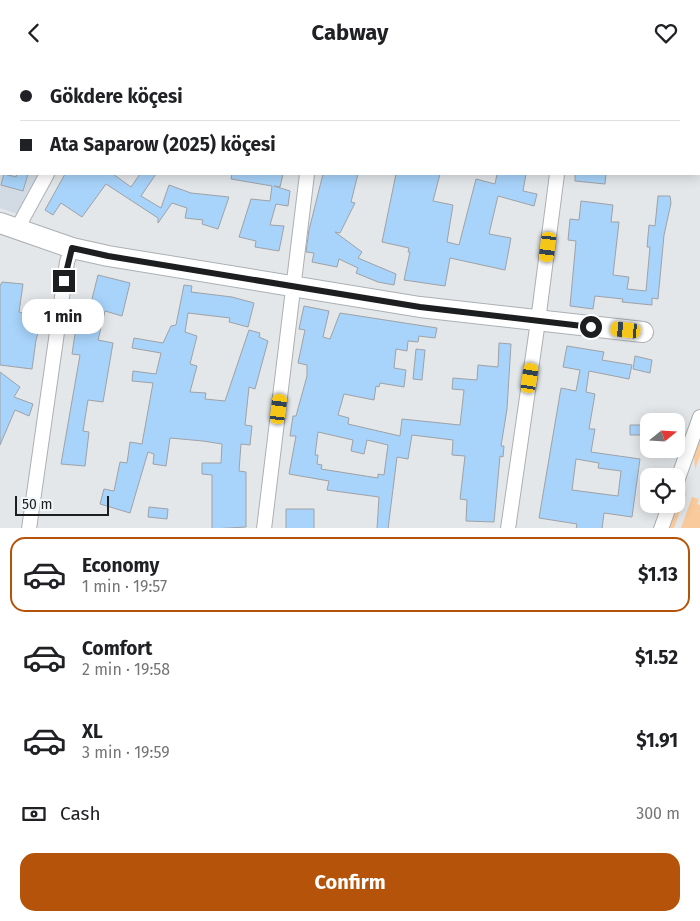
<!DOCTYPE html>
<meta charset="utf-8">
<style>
:root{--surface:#fff;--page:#f2f2f2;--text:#202124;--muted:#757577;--line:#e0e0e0;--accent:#b45309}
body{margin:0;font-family:"Fira Sans",sans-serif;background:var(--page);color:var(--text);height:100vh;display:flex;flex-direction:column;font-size:19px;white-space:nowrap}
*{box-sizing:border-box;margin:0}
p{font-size:16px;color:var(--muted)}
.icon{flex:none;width:28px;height:28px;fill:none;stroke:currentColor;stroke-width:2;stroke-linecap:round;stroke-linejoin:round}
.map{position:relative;height:463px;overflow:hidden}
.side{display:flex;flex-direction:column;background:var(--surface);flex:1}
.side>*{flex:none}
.guide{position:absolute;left:0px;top:0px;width:700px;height:110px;box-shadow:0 2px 12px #0003;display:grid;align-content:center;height:110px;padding:0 20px;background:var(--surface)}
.needle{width:32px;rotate:72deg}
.tools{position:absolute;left:640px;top:348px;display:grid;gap:10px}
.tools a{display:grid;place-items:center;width:45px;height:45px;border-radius:10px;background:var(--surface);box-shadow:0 2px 12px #0003;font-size:25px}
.scale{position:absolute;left:15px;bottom:12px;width:94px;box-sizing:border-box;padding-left:5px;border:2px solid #1c1e1f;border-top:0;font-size:14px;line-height:18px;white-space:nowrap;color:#1c1e1f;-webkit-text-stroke:4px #f1f4f8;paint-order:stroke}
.end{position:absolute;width:22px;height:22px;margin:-11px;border:6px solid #1c1e1f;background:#fff;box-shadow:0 0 0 2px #fff}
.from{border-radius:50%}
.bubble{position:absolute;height:35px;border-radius:15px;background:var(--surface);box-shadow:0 2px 12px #0003;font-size:16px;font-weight:700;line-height:35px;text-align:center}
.car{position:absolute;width:15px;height:30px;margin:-15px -8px;border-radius:6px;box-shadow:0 0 4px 1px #0007;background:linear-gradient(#f5c518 24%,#345 0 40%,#f5c518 0 76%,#345 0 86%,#f5c518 0)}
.guide b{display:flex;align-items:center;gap:18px;height:48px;font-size:19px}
.guide b+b{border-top:1px solid var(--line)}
.guide i{width:12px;height:12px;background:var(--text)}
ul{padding:9px 0 0;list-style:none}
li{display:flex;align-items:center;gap:15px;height:75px;margin:0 10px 8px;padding:0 10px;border:2px solid transparent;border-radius:15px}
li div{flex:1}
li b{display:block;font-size:19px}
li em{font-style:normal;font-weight:700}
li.on{border-color:var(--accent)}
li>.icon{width:45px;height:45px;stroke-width:1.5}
.pay{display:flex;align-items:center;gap:12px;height:55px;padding:0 20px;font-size:19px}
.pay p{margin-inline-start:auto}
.button{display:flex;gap:10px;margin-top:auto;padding:10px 20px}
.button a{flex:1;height:58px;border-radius:15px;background:var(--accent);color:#fff;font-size:20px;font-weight:700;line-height:58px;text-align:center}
header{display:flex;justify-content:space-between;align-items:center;height:65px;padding:0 20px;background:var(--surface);font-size:22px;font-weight:700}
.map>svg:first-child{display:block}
.built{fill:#d2dbe4}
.green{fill:#f9ca9b}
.building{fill:#a8d3fa;stroke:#9fa2a6;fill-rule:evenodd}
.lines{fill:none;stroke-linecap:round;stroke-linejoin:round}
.street-casing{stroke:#acb0b3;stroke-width:16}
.secondary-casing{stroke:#acb0b3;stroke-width:22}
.street{stroke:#fff;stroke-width:14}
.secondary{stroke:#fff;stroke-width:20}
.route{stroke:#1c1e1f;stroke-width:6}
</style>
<header><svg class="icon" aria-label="back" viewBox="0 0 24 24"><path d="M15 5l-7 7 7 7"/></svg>Cabway<svg class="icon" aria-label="heart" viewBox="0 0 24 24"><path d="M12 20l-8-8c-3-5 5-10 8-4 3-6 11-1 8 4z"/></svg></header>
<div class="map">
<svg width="700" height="464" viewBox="0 0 700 464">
<rect width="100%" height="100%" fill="#e3e7ea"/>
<!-- built -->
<path class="built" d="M0 0H101L1 1V109H45L23 151 0 143Z"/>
<!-- green -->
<path class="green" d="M700 374V391L695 404 694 391Z
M687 427 674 463H669L680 433Z
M692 432 699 434 697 439 700 440V463H681Z"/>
<!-- building -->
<path class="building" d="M4 109 16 112 17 109H28L23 126 1 120Z
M65 109H113L131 122 140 109H156L141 131 161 143 169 120 191 128 229 132 218 164 202 159 203 155 185 153 187 143 172 138 158 158V153L106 119 82 152 61 138 53 150 45 145Z
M232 109H283L280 122 274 121 290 126 288 141 276 139 270 160 284 161 279 186 255 182 256 176 239 172 251 134 270 136 272 121 231 114Z
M323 109H358L351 137 355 138 340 168 335 167 362 187 358 193 396 209 394 220 378 217 356 208 358 203 339 194 337 202 312 197 314 188 306 187 309 165Z
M396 109H440L433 136 453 140 447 177 459 180 476 114 495 119 497 109H526L523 126 537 129 534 141 498 131 489 169 511 173 505 205 450 193 445 221 404 215 410 187H408L409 183 382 177Z
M575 109H606L605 119 575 116Z
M658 131H670L671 138 664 170 658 234 652 233V240L622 237 623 234 595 231 593 244 570 241 576 176 568 175 570 154 579 155 581 136 613 140 611 157H619L613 210 629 212 627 224 646 226 650 182H647L649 160 655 161Z
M98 210 130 218 122 251 105 246 98 275 113 278 103 337 88 335 83 366 89 367 85 401 61 399 80 290 72 289 75 269 85 236 91 238Z
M2 217 23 219 19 247 42 254 36 275 32 304 0 300V221Z
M184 220 192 221 191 227 232 232 254 238 248 262 229 257 230 253 188 248 185 267 197 271 190 299 197 301 190 327 206 328 205 334 225 336 249 265 260 268 259 272 268 276 255 324 249 322 245 360 252 361 250 380 241 379 239 406 246 407V462L212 464V410L202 409V398H221L222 379 203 376 170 373 166 401 153 399 154 389 148 387 130 448 100 439 104 424 114 426 120 397 127 398 130 377 142 379 153 318 132 316 133 306 156 309 161 288 132 283 134 273 163 278 171 261 176 260Z
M304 241 329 246 323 272 330 274 340 248 437 263 435 273 419 271 418 277 408 276 407 286 396 284 394 303 406 305 404 322 380 318 379 322 376 321 374 335 344 329 338 350 349 353 348 359 400 371 402 354 460 360 464 325 452 324 453 313 477 315 478 300 498 302 499 278 511 279 507 344 501 381H504L503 392 500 391 494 457 466 456 467 435 460 434 465 391 452 390 453 375 412 370 408 394 397 392 388 464H377L379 432 327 425 329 416 289 409 296 371H290L293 351H296L307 311V300L298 298 305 265 299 264ZM318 367 353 375 351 386 364 389 367 375 388 380 384 410 378 409V413L321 404 322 400 317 399 318 390H315Z
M567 281 604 287 602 295 632 300 629 314 589 306 586 327 595 329 589 364H595L591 387 640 394 632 452 604 448 602 464H576L577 459 539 453 561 323 576 326 580 305 563 302ZM576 394 599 398 598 403 621 406 618 431 572 425Z
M416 284 425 285 422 315 413 314Z
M635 291 652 295 650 308 633 304Z
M0 307 20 322 14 332 33 339 29 351 15 345 0 380Z
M630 360H644V370H630Z
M149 442 168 444 167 454 148 452Z
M286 444H314V464H286Z"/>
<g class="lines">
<!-- street casing -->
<g class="street-casing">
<path id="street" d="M105 1 106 0
M325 1 326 0
M571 1V0
M17 164 47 109
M676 419 700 352
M29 464 67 197 72 183
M264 464 307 109
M508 464 538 256 557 109
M661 464 670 439"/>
</g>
<!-- secondary casing -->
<g class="secondary-casing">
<path id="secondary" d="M0 158 72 183 108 191 420 242 643 267"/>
</g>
<!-- street -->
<use href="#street" class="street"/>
<!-- secondary -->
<use href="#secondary" class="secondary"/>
</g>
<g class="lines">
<!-- route -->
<path class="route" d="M64 216 72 183 108 191 420 242 591 262"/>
</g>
</svg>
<div class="tools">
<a><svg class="needle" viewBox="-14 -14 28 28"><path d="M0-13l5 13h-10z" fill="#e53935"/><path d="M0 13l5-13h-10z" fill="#757577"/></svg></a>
<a><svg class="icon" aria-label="locate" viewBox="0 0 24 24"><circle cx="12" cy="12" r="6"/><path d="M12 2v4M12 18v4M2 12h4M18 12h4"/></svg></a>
</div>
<div class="scale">50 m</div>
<i class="end from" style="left:591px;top:262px"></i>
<i class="end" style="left:64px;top:216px"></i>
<div class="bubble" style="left:22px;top:234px;width:82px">1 min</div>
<i class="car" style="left:548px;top:182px;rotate:187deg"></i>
<i class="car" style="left:626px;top:265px;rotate:276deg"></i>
<i class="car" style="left:530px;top:313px;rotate:9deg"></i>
<i class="car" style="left:279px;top:344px;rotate:7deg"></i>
<div class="guide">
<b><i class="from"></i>Gökdere köçesi</b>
<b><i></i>Ata Saparow (2025) köçesi</b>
</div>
</div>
<section class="side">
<ul>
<li class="on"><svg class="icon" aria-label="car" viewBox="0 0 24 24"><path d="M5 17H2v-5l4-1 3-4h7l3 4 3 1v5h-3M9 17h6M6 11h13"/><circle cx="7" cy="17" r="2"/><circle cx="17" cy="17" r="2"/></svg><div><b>Economy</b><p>1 min · 19:57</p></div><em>$1.13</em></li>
<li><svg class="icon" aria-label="car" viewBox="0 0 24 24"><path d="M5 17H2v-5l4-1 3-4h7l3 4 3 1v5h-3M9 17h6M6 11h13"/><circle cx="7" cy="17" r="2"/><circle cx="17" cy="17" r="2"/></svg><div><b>Comfort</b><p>2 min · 19:58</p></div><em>$1.52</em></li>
<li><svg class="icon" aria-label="car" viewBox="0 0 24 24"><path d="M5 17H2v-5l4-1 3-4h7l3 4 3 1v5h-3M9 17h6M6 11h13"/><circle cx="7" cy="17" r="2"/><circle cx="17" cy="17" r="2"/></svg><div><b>XL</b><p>3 min · 19:59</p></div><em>$1.91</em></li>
</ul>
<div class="pay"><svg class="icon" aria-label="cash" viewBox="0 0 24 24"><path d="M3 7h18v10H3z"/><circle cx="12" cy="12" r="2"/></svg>Cash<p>300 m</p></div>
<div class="button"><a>Confirm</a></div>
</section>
